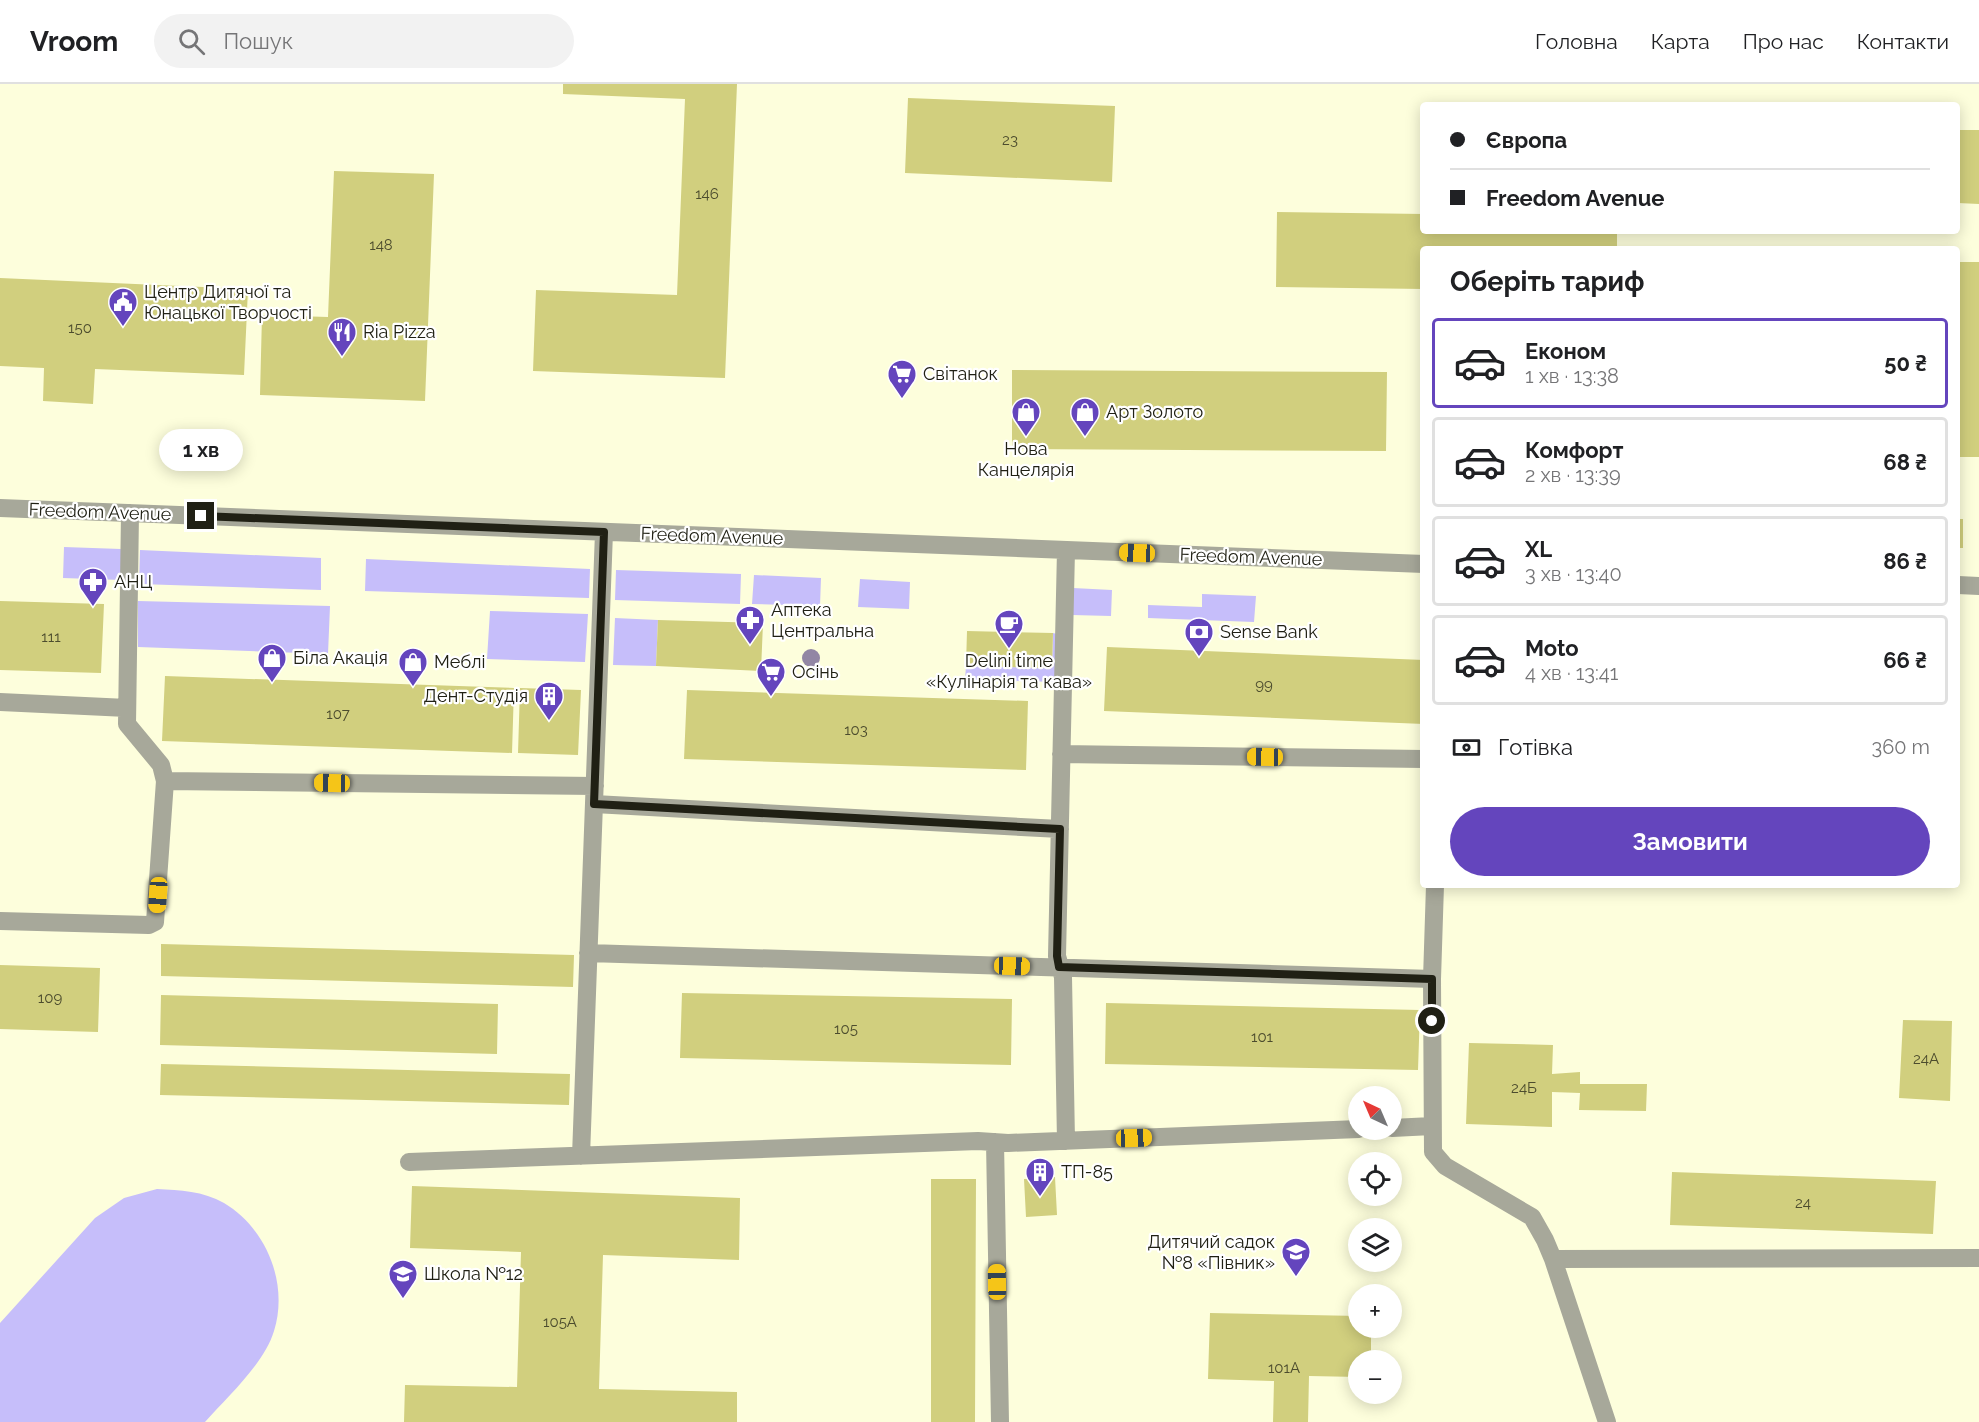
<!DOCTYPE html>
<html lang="uk">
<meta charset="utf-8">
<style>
:root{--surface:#fff;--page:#f2f2f2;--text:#202124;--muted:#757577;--line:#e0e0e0;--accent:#6445bd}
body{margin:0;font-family:Raleway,sans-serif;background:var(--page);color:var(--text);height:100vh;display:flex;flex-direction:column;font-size:22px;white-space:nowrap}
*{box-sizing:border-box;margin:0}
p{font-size:20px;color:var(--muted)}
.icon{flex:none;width:33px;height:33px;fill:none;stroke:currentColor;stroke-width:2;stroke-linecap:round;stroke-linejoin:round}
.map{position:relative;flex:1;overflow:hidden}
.sheet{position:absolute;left:1420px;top:162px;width:540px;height:642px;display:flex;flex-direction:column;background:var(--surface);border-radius:6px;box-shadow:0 3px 15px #0003}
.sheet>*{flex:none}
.guide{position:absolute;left:1420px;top:18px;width:540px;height:132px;border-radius:6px;box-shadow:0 3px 15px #0003;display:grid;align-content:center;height:132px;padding:0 30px;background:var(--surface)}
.needle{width:39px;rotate:316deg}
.buttons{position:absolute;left:1348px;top:1002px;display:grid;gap:12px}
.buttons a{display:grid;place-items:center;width:54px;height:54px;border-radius:50%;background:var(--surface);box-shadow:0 3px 15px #0003;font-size:30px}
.end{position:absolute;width:27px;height:27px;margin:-14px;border:8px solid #202014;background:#fff;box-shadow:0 0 0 3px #fff}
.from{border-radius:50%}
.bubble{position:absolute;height:42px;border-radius:21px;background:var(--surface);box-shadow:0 3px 15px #0003;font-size:20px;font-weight:700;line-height:42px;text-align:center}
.car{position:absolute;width:18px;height:36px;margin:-18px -9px;border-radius:8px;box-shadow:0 0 4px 2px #0007;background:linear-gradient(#f5c518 24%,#345 0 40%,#f5c518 0 76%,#345 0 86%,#f5c518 0)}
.guide b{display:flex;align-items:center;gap:21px;height:57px;font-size:22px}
.guide b+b{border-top:2px solid var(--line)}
.guide i{width:15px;height:15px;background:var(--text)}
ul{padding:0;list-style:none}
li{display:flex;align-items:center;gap:18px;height:90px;margin:0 12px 9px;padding:0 18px;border:3px solid var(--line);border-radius:6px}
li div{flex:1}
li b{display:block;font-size:22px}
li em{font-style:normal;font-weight:700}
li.current{border-color:var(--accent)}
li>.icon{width:54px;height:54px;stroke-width:1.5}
h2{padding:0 30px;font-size:27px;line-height:72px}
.pay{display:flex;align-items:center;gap:15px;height:66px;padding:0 30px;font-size:22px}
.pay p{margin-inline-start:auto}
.primary-button{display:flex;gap:12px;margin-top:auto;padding:12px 30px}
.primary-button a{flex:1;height:69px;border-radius:36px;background:var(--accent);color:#fff;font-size:24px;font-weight:700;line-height:69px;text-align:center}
header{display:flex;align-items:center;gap:36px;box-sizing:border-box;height:84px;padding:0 30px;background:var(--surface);border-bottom:2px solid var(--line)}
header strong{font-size:28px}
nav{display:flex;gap:33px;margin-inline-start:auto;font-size:21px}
.search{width:420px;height:54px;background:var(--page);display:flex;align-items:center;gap:15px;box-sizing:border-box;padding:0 21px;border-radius:33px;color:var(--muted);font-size:22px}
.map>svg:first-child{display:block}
.green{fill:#c6befa}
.building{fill:#d1cf7e}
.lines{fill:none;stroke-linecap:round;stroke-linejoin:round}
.minor{stroke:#a7a89a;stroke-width:18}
.tree{fill:#9286a4}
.route{stroke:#202014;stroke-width:8}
.labels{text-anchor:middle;stroke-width:4.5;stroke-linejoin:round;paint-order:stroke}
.number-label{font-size:15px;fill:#4c4c2e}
.poi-label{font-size:18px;fill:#202014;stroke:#fff;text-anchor:start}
.street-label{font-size:18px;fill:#202014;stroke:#fff}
</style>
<header>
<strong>Vroom</strong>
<div class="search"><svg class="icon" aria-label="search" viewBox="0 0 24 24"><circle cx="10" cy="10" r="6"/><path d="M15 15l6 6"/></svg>Пошук</div>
<nav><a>Головна</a><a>Карта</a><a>Про нас</a><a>Контакти</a></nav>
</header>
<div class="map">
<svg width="1979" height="1338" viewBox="0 0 1979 1338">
<rect width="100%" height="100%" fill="#fdfedc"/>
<!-- green -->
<path class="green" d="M64 463 121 465V496L63 494Z
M140 466 321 474V506L139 500Z
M366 475 590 485 589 514 365 507Z
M616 486 741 490 740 520 615 516Z
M754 491 821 494 820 522 752 520Z
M860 495 910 498 909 525 858 523Z
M1073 504 1112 506 1111 532 1072 531Z
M1202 510 1256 512 1254 538 1148 534V521L1202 523Z
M138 517 330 522 328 570 138 563Z
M490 527 588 530 585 578 487 575Z
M615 534 658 536 656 582 613 581Z
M1053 549 1057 550V598L965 596 966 582 1052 584Z
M157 1105C180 1106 203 1107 224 1119 266 1144 289 1199 274 1247 264 1280 227 1313 205 1338H0V1239L95 1134 124 1114Z"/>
<!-- building -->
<path class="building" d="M563 0H737L725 294 533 287 536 206 677 211 685 15 563 10Z
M908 14 1115 22 1112 98 905 89Z
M1958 46H1979V120L1958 119Z
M334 87 434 90 425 317 260 311 262 231 328 233Z
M1277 128 1424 130V147H1617V165H1424V205L1276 203Z
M1958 178H1979V373H1958Z
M0 194 248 205 244 291 95 285 93 320 43 317 44 284 0 282Z
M1012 286 1387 288 1386 367 1012 365Z
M1958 435H1963V464H1958Z
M0 517 104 520 101 589 0 586Z
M658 536 763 539 761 587 656 582Z
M967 547 1053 549 1052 584 966 582Z
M1107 563 1424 576V640L1104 627Z
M165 592 514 604 512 669 162 657Z
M520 604 581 606 578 671 518 669Z
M687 606 1028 617 1026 686 684 675Z
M161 860 574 871 573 903 161 892Z
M0 881 100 884 98 948 0 945Z
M682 909 1012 915 1011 981 680 974Z
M161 911 498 920 497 970 160 961Z
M1106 919 1420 926 1418 986 1105 980Z
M1903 936 1952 937 1950 1017 1899 1014Z
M1469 959 1553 961 1552 990 1580 988V1000H1647L1646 1027 1579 1026 1580 1009 1552 1008V1043L1466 1040Z
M161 980 570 990 569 1021 160 1011Z
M1672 1088 1936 1097 1933 1150 1670 1141Z
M1055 1093 1057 1131 1026 1133 1024 1095Z
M931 1095H976L975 1338H931Z
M412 1102 740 1114 739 1176 603 1171 599 1305 737 1308V1338H404L405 1301 517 1303 521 1168 410 1164Z
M1210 1229 1359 1232V1244H1371V1276H1359V1293L1309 1292 1308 1338H1273L1274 1297 1208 1295Z"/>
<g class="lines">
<!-- minor -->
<path class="minor" d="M0 424 1424 480
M1066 466 1057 872 1063 893 1066 1057
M1958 501 1979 502
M0 618 127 624
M1061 670 1424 675
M165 697 595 702
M594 720 1060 745
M1435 801 1432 895 1433 1068 1445 1082 1532 1133 1545 1156 1553 1175 1607 1338
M0 837 149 841 155 838 165 697 161 681 127 640 130 429
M588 869 1432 895
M1392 1044 1432 1042
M995 1058 1000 1338
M581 1072 604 448
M409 1078 978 1057 1008 1059 1359 1045
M1553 1175 1979 1174"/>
</g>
<!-- trees -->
<circle class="tree" cx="811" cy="574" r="9"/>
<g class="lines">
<!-- route -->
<path class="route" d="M201 432 604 448 594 720 1060 745 1057 872 1059 883 1432 895V937"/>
</g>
<!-- icons -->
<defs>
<g id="civic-pin" transform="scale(1.5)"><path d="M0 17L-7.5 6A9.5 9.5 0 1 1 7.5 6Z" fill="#6445bd" stroke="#fff"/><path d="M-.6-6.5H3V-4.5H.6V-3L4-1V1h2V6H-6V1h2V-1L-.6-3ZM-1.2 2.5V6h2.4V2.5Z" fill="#fff"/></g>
<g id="restaurant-pin" transform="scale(1.5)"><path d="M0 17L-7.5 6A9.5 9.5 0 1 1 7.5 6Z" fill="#6445bd" stroke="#fff"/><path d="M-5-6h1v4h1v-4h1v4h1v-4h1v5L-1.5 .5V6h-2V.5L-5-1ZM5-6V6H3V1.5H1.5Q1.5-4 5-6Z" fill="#fff"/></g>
<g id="supermarket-pin" transform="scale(1.5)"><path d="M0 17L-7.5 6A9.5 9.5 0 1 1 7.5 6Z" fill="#6445bd" stroke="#fff"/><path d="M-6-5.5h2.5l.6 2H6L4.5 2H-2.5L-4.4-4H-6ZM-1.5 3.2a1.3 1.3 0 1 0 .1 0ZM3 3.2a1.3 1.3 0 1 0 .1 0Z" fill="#fff"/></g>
<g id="shop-pin" transform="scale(1.5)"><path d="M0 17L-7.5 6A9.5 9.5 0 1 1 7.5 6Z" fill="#6445bd" stroke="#fff"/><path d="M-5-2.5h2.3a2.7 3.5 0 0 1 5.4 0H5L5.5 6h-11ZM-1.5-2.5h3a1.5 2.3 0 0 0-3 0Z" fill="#fff"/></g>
<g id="pharmacy-pin" transform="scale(1.5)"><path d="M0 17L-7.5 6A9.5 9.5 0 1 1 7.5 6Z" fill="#6445bd" stroke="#fff"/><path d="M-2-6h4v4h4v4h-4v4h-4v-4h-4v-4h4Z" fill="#fff"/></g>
<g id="cafe-pin" transform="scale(1.5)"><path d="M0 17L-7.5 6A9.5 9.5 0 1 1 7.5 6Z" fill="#6445bd" stroke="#fff"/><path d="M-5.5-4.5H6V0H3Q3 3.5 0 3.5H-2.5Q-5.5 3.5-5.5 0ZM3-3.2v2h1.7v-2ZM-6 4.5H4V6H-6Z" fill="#fff"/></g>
<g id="bank-pin" transform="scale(1.5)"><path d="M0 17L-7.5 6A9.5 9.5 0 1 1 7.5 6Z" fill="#6445bd" stroke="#fff"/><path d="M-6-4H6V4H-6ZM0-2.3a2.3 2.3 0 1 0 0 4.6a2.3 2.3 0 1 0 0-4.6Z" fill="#fff"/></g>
<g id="building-pin" transform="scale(1.5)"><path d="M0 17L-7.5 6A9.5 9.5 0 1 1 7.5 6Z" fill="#6445bd" stroke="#fff"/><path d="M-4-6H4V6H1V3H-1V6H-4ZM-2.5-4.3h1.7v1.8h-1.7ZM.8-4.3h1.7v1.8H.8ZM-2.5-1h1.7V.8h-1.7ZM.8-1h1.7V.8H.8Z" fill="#fff"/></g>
<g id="school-pin" transform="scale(1.5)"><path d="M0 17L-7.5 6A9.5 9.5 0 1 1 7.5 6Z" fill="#6445bd" stroke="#fff"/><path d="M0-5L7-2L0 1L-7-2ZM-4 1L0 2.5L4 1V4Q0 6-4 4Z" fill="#fff"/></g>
</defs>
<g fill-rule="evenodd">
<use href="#civic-pin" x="123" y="218"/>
<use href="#restaurant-pin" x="342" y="248"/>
<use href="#supermarket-pin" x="902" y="290"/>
<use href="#shop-pin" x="1026" y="328"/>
<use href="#shop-pin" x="1085" y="328"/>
<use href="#pharmacy-pin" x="93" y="498"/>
<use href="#pharmacy-pin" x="750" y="536"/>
<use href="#cafe-pin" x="1009" y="540"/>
<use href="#bank-pin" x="1199" y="548"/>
<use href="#shop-pin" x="272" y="574"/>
<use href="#shop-pin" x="413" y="578"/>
<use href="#supermarket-pin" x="771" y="588"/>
<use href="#building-pin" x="549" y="612"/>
<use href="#building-pin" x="1040" y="1088"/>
<use href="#school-pin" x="1296" y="1168"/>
<use href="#school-pin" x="403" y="1190"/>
</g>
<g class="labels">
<!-- number labels -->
<g class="number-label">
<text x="1010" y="61">23</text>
<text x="707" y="115">146</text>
<text x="381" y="166">148</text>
<text x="80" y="249">150</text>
<text x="51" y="558">111</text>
<text x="1264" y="606">99</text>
<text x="338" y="635">107</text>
<text x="856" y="651">103</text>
<text x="50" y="919">109</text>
<text x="846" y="950">105</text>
<text x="1262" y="958">101</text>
<text x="1926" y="980">24А</text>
<text x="1524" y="1009">24Б</text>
<text x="1803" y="1124">24</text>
<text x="560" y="1243">105А</text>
<text x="1284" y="1289">101А</text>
</g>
<!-- poi labels -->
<g class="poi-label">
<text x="144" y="214">Центр Дитячої та<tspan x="144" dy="21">Юнацької Творчості</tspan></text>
<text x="363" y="254">Ria Pizza</text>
<text x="923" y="296">Свiтанок</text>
<text x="1106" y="334">Арт Золото</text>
<text x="1026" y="371" text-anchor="middle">Нова<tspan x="1026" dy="21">Канцелярія</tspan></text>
<text x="114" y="504">АНЦ</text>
<text x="771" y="532">Аптека<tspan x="771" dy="21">Центральна</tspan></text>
<text x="1220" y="554">Sense Bank</text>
<text x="293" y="580">Біла Акація</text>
<text x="1009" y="583" text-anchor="middle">Delini time<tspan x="1009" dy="21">«Кулінарія та кава»</tspan></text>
<text x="434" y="584">Меблі</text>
<text x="792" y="594">Осінь</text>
<text x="528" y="618" text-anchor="end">Дент-Студія</text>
<text x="1061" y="1094">ТП-85</text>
<text x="1275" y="1164" text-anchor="end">Дитячий садок<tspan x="1275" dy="21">№8 «Півник»</tspan></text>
<text x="424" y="1196">Школа №12</text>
</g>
<!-- street labels -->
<g class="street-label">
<text transform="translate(100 428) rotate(2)" y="6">Freedom Avenue</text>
<text transform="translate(712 452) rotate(2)" y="6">Freedom Avenue</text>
<text transform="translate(1251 473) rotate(2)" y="6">Freedom Avenue</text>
</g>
</g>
</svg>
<div class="buttons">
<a><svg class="needle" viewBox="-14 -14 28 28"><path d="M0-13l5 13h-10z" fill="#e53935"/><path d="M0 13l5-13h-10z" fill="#757577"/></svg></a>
<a><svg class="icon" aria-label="locate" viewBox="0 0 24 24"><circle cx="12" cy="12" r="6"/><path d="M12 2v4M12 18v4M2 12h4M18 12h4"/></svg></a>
<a><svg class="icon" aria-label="layers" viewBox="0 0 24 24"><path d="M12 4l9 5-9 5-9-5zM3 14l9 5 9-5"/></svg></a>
<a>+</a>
<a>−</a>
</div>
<i class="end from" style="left:1432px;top:937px"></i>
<i class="end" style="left:201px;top:432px"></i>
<div class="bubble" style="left:159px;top:345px;width:84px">1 хв</div>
<i class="car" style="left:1137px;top:469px;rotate:272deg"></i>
<i class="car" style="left:1265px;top:673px;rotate:271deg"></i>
<i class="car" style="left:332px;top:699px;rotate:271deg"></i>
<i class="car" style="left:158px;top:811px;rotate:184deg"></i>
<i class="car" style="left:1012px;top:882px;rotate:92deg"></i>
<i class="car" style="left:1134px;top:1054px;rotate:88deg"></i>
<i class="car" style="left:997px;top:1198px;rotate:359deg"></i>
<div class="guide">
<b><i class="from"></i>Європа</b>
<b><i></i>Freedom Avenue</b>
</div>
<section class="sheet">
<h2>Оберіть тариф</h2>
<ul>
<li class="current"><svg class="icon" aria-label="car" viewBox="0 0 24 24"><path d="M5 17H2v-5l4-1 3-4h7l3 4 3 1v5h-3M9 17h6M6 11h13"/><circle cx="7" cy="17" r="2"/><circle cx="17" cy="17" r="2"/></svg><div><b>Економ</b><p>1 хв · 13:38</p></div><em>50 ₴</em></li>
<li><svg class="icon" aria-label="car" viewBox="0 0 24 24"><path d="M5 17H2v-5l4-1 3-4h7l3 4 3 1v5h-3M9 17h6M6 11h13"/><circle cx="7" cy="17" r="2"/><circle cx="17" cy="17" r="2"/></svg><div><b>Комфорт</b><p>2 хв · 13:39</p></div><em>68 ₴</em></li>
<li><svg class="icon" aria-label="car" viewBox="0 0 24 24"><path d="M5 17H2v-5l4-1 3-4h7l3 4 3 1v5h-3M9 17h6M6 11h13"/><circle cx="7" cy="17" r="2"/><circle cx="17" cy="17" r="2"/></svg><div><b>XL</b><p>3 хв · 13:40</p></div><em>86 ₴</em></li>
<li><svg class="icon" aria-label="car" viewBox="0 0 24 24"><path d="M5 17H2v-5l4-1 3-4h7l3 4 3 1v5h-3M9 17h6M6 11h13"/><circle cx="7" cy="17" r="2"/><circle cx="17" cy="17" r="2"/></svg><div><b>Moto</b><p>4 хв · 13:41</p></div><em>66 ₴</em></li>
</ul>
<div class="pay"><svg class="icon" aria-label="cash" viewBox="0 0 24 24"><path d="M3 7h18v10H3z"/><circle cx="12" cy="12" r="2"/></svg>Готівка<p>360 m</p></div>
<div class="primary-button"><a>Замовити</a></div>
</section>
</div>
